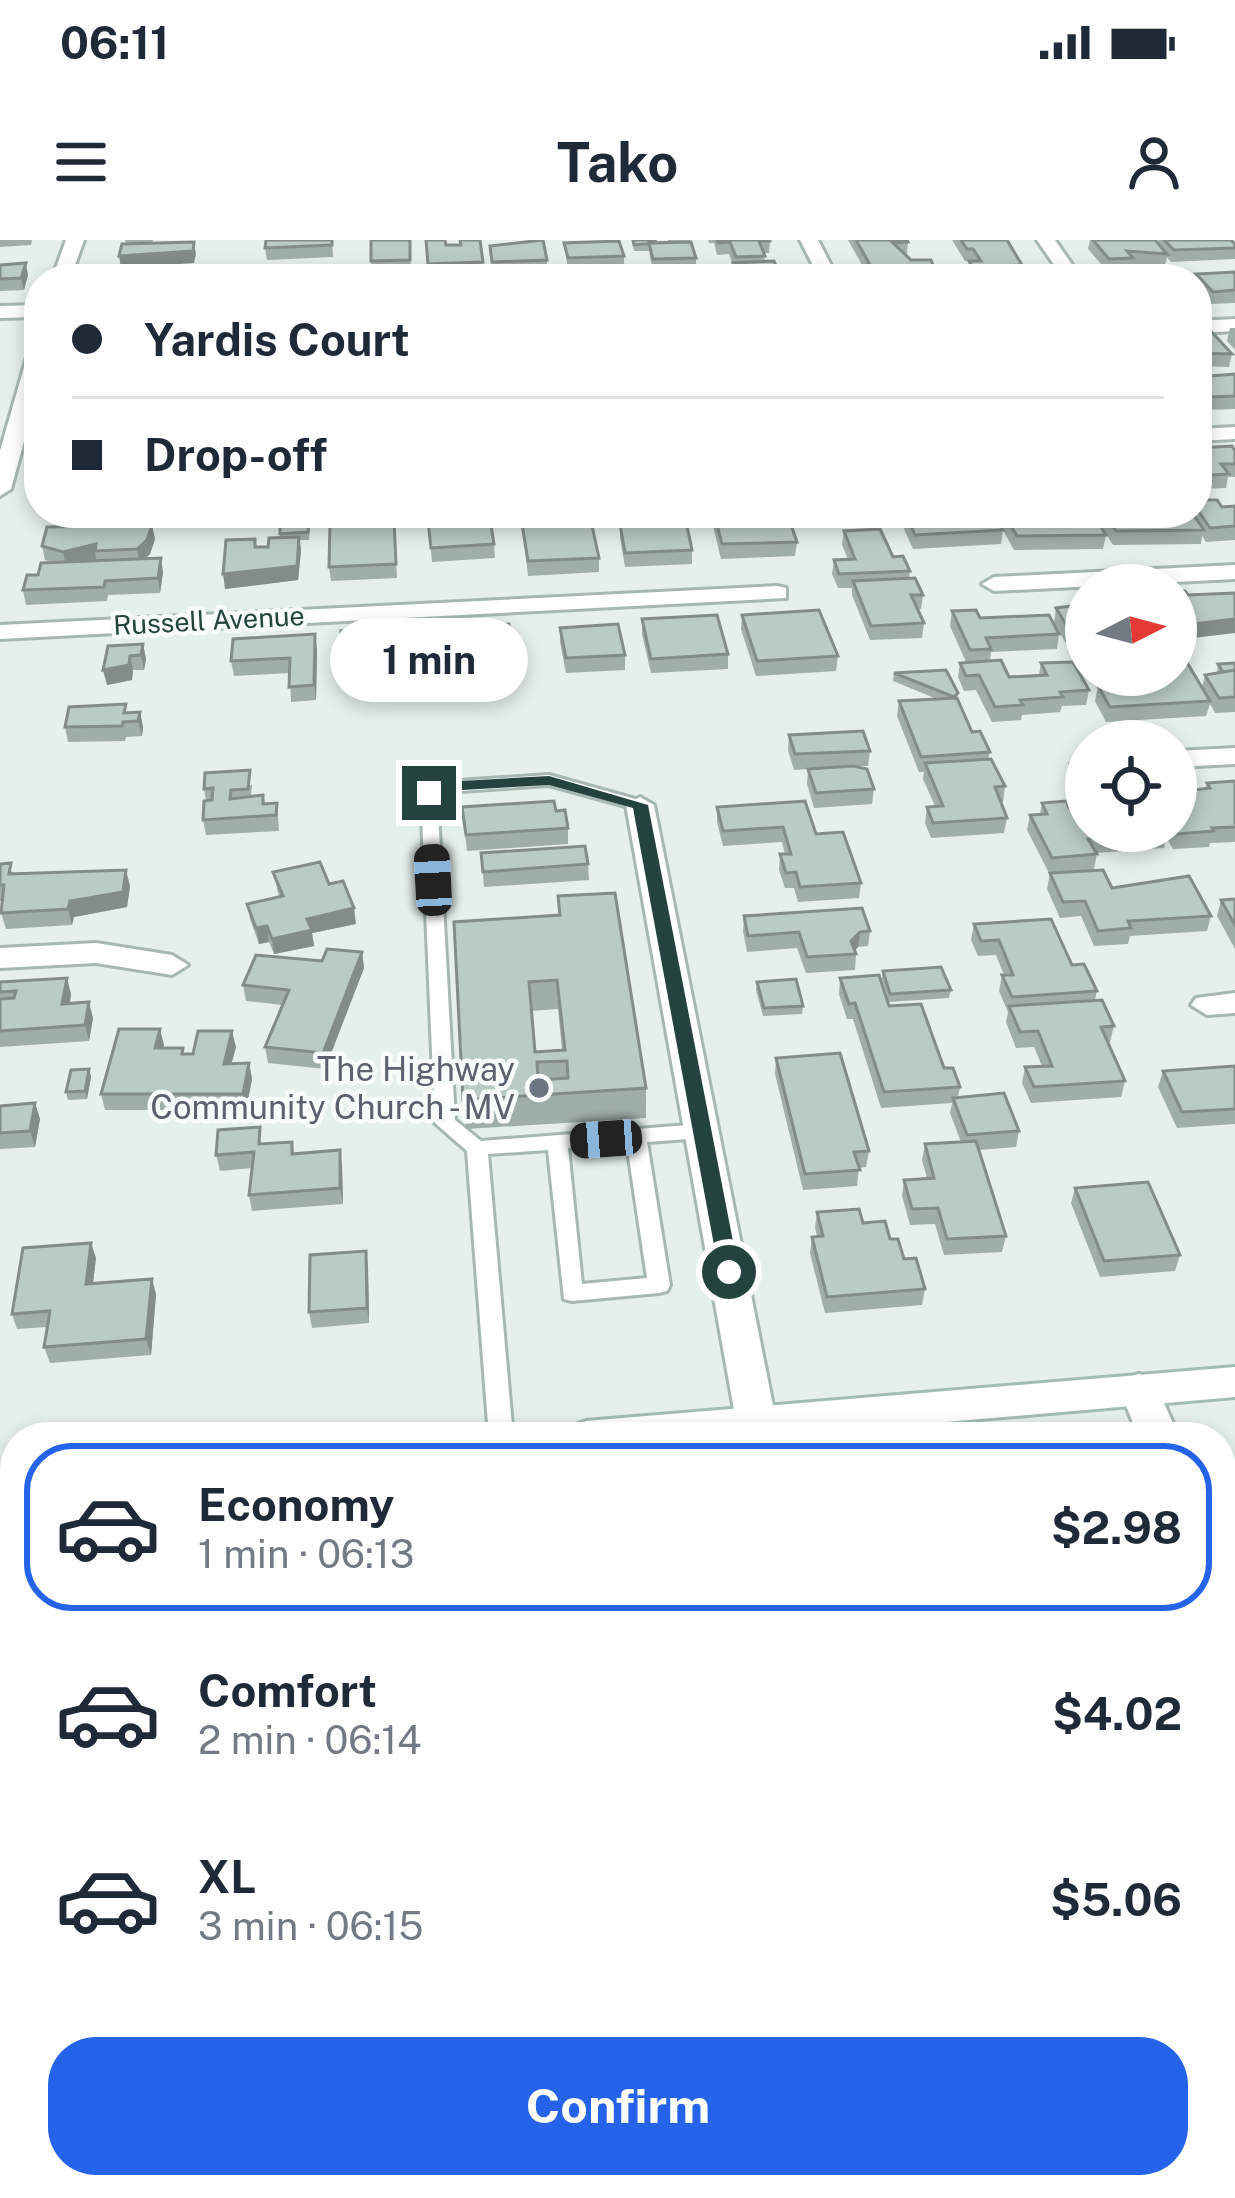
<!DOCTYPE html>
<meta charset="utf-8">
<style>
:root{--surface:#fff;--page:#f2f2f3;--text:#1f2937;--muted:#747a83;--line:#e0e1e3;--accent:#2563eb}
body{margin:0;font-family:"Public Sans",sans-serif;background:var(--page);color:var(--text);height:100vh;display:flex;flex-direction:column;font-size:45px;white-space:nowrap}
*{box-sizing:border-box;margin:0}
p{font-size:39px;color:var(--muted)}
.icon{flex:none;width:66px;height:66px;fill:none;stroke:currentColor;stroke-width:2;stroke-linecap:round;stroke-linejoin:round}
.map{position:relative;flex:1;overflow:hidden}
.panel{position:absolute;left:0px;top:1182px;width:1236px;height:777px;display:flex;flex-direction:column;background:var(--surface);border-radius:48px 48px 0 0;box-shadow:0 6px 18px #0003}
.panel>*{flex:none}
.hud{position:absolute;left:24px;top:24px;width:1188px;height:264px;border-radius:48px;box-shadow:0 6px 18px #0003;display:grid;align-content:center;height:264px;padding:0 48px;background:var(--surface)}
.needle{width:78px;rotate:84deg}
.controls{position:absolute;left:1065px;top:324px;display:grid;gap:24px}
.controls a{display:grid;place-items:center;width:132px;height:132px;border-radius:50%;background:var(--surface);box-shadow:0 6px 18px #0003;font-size:60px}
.end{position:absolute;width:54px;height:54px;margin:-27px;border:15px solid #23433c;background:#fff;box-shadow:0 0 0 6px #fff}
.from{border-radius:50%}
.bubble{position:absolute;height:84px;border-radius:42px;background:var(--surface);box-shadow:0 6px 18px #0003;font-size:39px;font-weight:700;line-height:84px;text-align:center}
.car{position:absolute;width:36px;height:72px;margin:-36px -18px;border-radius:15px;box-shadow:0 0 9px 3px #0007;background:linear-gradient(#222 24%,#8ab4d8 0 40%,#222 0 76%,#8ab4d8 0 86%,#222 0)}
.hud b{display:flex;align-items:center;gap:42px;height:114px;font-size:45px}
.hud b+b{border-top:3px solid var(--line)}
.hud i{width:30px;height:30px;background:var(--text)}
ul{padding:21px 0 0;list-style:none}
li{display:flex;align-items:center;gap:36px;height:168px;margin:0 24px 18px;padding:0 24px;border:6px solid transparent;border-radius:48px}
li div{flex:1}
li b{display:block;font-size:45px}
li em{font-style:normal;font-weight:700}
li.current{border-color:var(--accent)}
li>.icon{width:108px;height:108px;stroke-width:1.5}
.action{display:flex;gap:24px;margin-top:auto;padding:24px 48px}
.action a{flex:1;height:138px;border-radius:48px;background:var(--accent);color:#fff;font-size:48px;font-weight:700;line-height:138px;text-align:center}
.status{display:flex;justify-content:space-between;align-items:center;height:84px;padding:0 60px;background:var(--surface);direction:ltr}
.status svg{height:33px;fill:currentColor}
header{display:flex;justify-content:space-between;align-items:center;height:156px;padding:0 48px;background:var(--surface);font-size:54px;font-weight:700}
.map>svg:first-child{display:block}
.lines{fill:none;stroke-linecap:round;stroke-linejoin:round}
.lane-casing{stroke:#a7b8b3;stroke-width:6}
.street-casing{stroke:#a7b8b3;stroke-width:6}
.secondary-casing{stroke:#a3bcb4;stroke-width:6}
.lane{fill:#fff;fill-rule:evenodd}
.street{fill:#fff;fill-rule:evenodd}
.secondary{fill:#fff;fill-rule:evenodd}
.wall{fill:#a0aea9;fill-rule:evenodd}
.shaded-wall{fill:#828d8a}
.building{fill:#bacac5;stroke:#828d8a;stroke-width:3;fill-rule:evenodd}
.route{fill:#23433c}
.worship-dot{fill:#6b7280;stroke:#f7fbf9;stroke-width:4.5}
.labels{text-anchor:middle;stroke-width:9;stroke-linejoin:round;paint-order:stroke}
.far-street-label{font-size:27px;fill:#23433c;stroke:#f7fbf9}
.worship-label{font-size:33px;fill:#5b616d;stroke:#f7fbf9;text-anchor:end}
</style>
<div class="status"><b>06:11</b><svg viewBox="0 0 49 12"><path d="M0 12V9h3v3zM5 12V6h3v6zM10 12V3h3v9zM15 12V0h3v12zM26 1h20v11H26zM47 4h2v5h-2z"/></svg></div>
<header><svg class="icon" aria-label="menu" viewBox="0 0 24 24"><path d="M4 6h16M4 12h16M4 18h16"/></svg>Tako<svg class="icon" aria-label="person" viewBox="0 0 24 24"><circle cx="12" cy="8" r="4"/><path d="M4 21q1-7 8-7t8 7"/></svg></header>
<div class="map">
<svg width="1235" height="1958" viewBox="0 0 1235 1958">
<rect width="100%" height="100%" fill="#e5efeb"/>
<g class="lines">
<!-- lane casing -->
<g class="lane-casing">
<path id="lane" d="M549 535 646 562 648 565 640 570 549 545 446 552 437 555 455 880 481 901 702 884 712 891 702 898 647 902 670 1045 667 1051 659 1053 572 1061 564 1059 548 910 488 914 513 1197H489L467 911 435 883 421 553 443 542ZM627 904 647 1038 582 1044 568 908Z"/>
</g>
<!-- street casing -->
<g class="street-casing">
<path id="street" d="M66 0H84L70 39H52Z
M800 0H818L838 39H820Z
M1037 0H1055L1082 39H1064Z
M230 34H328L337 39H221Z
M39 65V77L0 78V66Z
M1235 79V91L1197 93V81Z
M39 104V146L11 249 0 256V211L29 110Z
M1235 187V199L1197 201V189Z
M1235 325V339L994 351 982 344 994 337Z
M777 346 786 348V358L0 399V385Z
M1235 508V524L1176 527V511Z
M1085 516 1086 532 1075 530 1071 524Z
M640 557 654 565 776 1181 770 1192 756 1197 742 1192 736 1181 626 565Z
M96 703 172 715 188 725 172 735 96 723 0 728V708Z
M1235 753V773L1207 775 1191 765 1196 758Z
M1139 1134 1153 1138 1179 1197H1139L1119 1149 1125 1138Z
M1221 1414 1235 1419V1491L1221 1485Z
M1235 1733V1787L1221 1792V1738Z
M1221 1921 1229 1925 1235 1958H1187L1183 1944H1221Z
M478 1944H532L533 1958H479Z"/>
</g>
<!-- secondary casing -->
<g class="secondary-casing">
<path id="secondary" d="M1235 1127V1157L773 1197H566L572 1186 586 1181Z
M15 1231V1265L0 1266V1232Z"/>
</g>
<!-- lane -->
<use href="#lane" class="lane"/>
<!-- street -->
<use href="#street" class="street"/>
<!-- secondary -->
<use href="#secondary" class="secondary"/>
</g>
<!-- wall -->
<path class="wall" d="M0 0H32L31 5 0 7Z
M125 0H153L152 2 126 3Z
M332 0 333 17 267 20 265 8Z
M410 0 411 32 372 33 371 21Z
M426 0 446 5H460L480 0 484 34 429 36Z
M632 0 656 3 668 2V0H690L696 18V30L653 31 649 11H634Z
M708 0H770L769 13H764L765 22 782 39H735L733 25 729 14 717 15 714 3H709Z
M848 0H907L908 2 907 14H905L938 39H870Z
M952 0H1007L1022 25 1021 28 1038 39H967L969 21H965Z
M1090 0H1155L1157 2 1158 0H1231L1235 4V19L1171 22 1167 17 1165 26 1132 24 1131 30 1107 31 1088 9Z
M564 3 624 16V28L568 30Z
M490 6 547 20V32L493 34Z
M0 25 28 35 24 50 0 51Z
M1235 32V63L1210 64 1199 52 1197 63 1196 34Z
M1197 87 1232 114 1229 127 1197 126Z
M1230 88H1235V110L1227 101Z
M1197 134 1210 136 1235 134V169L1205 170 1197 159Z
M1197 208 1235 211V237H1228L1226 248 1197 249Z
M1197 260 1222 267 1235 266V300L1206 302 1202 296 1201 304 1113 305 1100 284 1102 273H1197Z
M427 273 494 304 495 318 432 322Z
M712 273H787L797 302 795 316 721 319 712 282Z
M906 275 1003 290 1001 304 913 309 904 289Z
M1005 276 1106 295 1103 309 1014 310 1003 290Z
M394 280 397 338 331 341 329 327Z
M522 284 599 318V332L528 336Z
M620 284 692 310V324L625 327 620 298Z
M310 286 309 300H300L301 311 298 340 225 349 255 299 256 307H268L280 298V294Z
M844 291 893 317 910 331 909 338 923 355 921 369 918 370 924 383 922 398 870 400 852 355V348H838L832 334 834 320 848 319 842 305Z
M155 299 150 314 145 319 163 332 160 353 108 355 107 361 26 365 23 350 38 335 54 323 45 320 42 306Z
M1086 364V401L1065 402 1054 382 1056 368Z
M952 371 1059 394 1057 409 991 412 990 421 1009 437 1039 435 1041 423 1089 450 1086 465 1062 466 1060 472 1022 475 1021 480 992 482 976 450 964 451 958 437 960 423 966 422 950 386Z
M742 375 838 416 836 431 756 436 741 389Z
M642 379 728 414V429L651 433 642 394Z
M406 387 409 429 343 433 341 418Z
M560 388 625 415V430L566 433 560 402Z
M433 389 516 430 517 445 439 449Z
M143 404 146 419 144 430H133L132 440 107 445 108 406Z
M317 409 316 460 291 462 290 433 234 436 231 421Z
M1235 423V472L1215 473 1210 464 1206 476 1106 482 1095 461 1098 446 1139 444 1135 435H1176L1202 447 1205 435 1217 433 1218 424Z
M894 433 958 460 972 492 990 512 988 519 1005 546 1003 562H1001L1007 578 1004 593 931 598 925 583 927 567 935 566 923 539 924 532H919L897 476 899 461 937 459 893 441Z
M140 472 143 487 142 496 126 497 125 501 68 502 65 487Z
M789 495 870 511 868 526H854L874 549 872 564 814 568 807 544 808 529 794 530 788 510Z
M1235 541V602L1210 603 1209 607 1173 609 1166 597 1164 608 1097 613 1094 630 1049 633 1027 590 1030 575 1040 574 1042 563 1069 568 1086 591H1176L1205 549 1207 543Z
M252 545 251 557 263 555 265 564 277 563 279 591 206 595 203 580 206 561 204 549Z
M462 567 556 571 568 588V604L467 611Z
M717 567 816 594 861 643 859 658 798 662 794 648H785L779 630 780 614H785L782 602 723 606 717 582Z
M481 613 588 624 589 640 484 647Z
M0 624 14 633 130 646 127 667 74 677 72 685 6 689 1 673 2 661H0Z
M273 632 329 644 356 684 312 693 314 706 274 714 269 702 259 704 250 679 247 664 279 657Z
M1050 633 1112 648 1211 676 1207 691 1130 696 1128 704 1094 706 1081 676 1060 678 1047 649Z
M558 656 646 848V878L466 889 463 860 559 675ZM558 769 562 810 535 812 531 771Z
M1235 659V709L1217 676 1221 660Z
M744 676 870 691 868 706 858 707 855 711 856 714 855 730 806 733 797 708 747 712 743 691Z
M974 684 1072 725 1097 751 1095 760 1114 786 1110 802H1108L1125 841 1121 857 1031 863 1022 843 1025 827 1042 826 1034 807 1016 808 1006 782 1008 772 999 751 1002 735H1004L996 715 978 716 971 700Z
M362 712 364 728 325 829 268 823 265 807 283 765 246 761 243 745Z
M883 731 951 750 949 758 889 762 882 739Z
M840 738 889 766 960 847 958 857 1019 891 1016 907 979 910 1006 996 1002 1012 944 1015 935 984 910 985 902 956 904 940 927 938 922 920 925 904 961 902 950 873 952 863 881 868 853 779H847L839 754Z
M0 742 71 754 70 764 93 778 89 801 0 807Z
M757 742 803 766 802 774 763 776 756 750Z
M160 789 163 808H183L184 814 236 807 231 824 249 823 252 839 246 870H105L101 854Z
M776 818 869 911 866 927 859 928 857 946 803 950 775 834Z
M1235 826V884L1177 888 1158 847 1163 831Z
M89 829 91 837 87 859 68 860 66 852Z
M35 863 40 879 35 907 0 909V866Z
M292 902 294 913 340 910 342 926 343 964 252 971 249 955 252 928 220 931 216 915 263 904Z
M1075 948 1180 1015 1175 1031 1100 1037 1071 963Z
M817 972 863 983 890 999 925 1049 922 1065 825 1073 810 1013 812 997 817 996 815 988Z
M96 1018 93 1043 156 1054 151 1115 50 1123 44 1107 47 1087 17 1089 12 1074Z
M368 1027 369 1083 312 1088 309 1072Z
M15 1341V1494H10L0 1474 3 1453H0V1342Z
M15 1660V1723L0 1725V1662Z
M638 1944H861L858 1956 826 1958H640Z"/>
<!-- shaded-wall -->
<path class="shaded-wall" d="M194 2 196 14 194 23 121 28 119 16Z
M26 23 28 35 24 50 21 38Z
M152 285 155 299 150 314 140 323 137 309Z
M299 297 301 311 298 340 225 349 223 334Z
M96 304 95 311 96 319 66 326 63 312Z
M161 318 163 332 160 353 158 338Z
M1235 379V393L1176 400V386Z
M315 394 317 409 316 460 314 445Z
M143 404 146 419 144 430 141 415Z
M130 416 133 430 132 440 107 445 103 430Z
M140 472 143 487 142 496 138 481Z
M126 630 130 646 127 667 74 677 72 685 68 669 70 661Z
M354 668 356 684 312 693 314 706 274 714 272 699 307 679Z
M267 686 269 702 259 704 256 688Z
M860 692 858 707 849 717 851 701Z
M362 712 364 728 325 829 323 813Z
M67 738 71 754 67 780 62 764Z
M89 762 93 778 89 801 85 785Z
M160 789 164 805 159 824 155 808Z
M232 791 236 807 227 840 224 824Z
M249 823 252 839 246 870 243 854Z
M89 829 91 837 87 859 85 851Z
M35 863 40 879 35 907 30 891Z
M340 910 342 926 343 964 340 948Z
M91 1003 96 1018 91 1059 86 1044Z
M366 1011 368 1027 369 1083 367 1068Z
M152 1039 156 1054 151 1115 146 1099Z
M235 1944H244L243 1958H235Z"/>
<!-- building -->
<path class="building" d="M266 0H332V5L265 8Z
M371 0H410V20L371 21Z
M426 0H445L446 5H461L460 0H480L483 22 428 24Z
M543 0 547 20 492 22 490 6Z
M633 0H655L656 3 634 5Z
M717 0H770V1H759L765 16 736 17 730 2 718 3Z
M856 0H907L908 2 893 3 911 20H931L938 38 878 39Z
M961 0H1007L1022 25 973 27 969 21H981L973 9H967Z
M1093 0H1155L1167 14 1127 11 1133 18 1109 19Z
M1164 0H1231L1235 4V8L1174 10Z
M619 1 624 16 568 18 564 3Z
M194 2 193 11 119 16 122 4Z
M691 2 696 18 653 19 649 3Z
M774 21 782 39H740L733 23Z
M26 23 21 38 0 39V25Z
M1029 28 1038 39H976L968 30Z
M1145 32 1150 39H1127L1122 33Z
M1235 32V50L1213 52 1196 34Z
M1186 35 1190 39H1163H1172L1169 36Z
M1197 87H1207L1232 114 1197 113Z
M1197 134 1210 136 1235 134V156L1209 157 1197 142Z
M1232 206 1235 211V224H1221L1229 234 1197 236V208Z
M1197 260H1217L1222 267 1235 266V286L1210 288 1197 269Z
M427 273H489L494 304 431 308Z
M714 273H787L797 302 722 304Z
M956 273H993L1003 290 915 295 906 275Z
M1061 273H1092L1106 295 1017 296 1005 276Z
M1104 273H1192L1204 290 1116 291Z
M309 279 308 292 280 294V280Z
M394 280 396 324 329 327 330 283Z
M591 281 599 318 528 321 522 284Z
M686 281 692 310 625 313 620 284Z
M152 285 147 300 137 309 95 311 96 304 63 312 42 306 47 287Z
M880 289 893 317 903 316 910 331 839 334 834 320 855 319 844 291Z
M299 297 297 326 223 334 226 300 255 299V307H268L269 298Z
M161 318 158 338 105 341 104 347 23 350 27 335H38L41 323Z
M915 338 923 355H911L924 383 871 386 853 341Z
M1176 351H1185L1188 355 1235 353V379L1176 386Z
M1086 364V387L1068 388 1056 368Z
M819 370 838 416 757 421 742 375Z
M976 370 980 378 1049 375 1059 394 986 398 991 409 970 410 952 371Z
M717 375 728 414 651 419 642 379Z
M509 384 516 430 438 434 433 389Z
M618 384 625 415 566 418 560 388Z
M406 387 408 414 341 418V391Z
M315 394 314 445 289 447 290 418 231 421 233 399Z
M143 404 141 415 130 416 129 425 103 430 108 406Z
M1185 419 1210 461 1110 467 1098 446 1151 443 1146 435H1176V420Z
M1001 420 1009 437 1047 435 1041 423 1073 422 1089 450 1060 452 1063 457 1020 460 1023 465 995 467 979 435 966 436 960 423Z
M1235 423V430L1223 432 1218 424Z
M946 430 958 453 954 457 894 433Z
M1235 430V457L1219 458 1205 435Z
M957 458 972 492 980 491 990 512 921 517 899 461Z
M126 464 124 473 140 472 138 481 123 482 122 486 65 487 69 467Z
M863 491 870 511 795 514 789 495Z
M991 519 1005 546 995 547 1007 578 933 583 927 567 943 566 925 523Z
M853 526 867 529 874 549 816 553 808 529Z
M250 530 248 549 231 550 230 559 263 555V564L277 563 276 575 203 580 204 561 212 560 213 548 204 549 205 533Z
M1235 541V587L1212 588 1214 591 1177 594 1176 552 1210 548 1207 543Z
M554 561 556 571 565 570 568 588 466 595 462 567Z
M805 561 816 594 843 592 861 643 800 647 796 632 786 633 780 614H791L783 587 723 591 717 567Z
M1066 561 1069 568H1086V591H1166L1168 593 1088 599 1097 614 1052 618 1030 575 1047 574 1042 563Z
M585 606 588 624 483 632 481 613Z
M320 622 329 644 343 641 354 668 307 679 312 690 272 699 267 686 256 688 247 664 283 656 273 632Z
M11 623 9 634 126 630 123 652 70 661 68 669 1 673 4 645H0V624Z
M1103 630 1112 648 1189 636 1211 676 1128 681 1131 688 1098 691 1085 661 1063 662 1050 633Z
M615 653 646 848 463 860 454 682 560 675 558 656ZM557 740 565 810 535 812 529 742ZM567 821 568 838 538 840 537 822Z
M1235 659V685L1221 660Z
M862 668 870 691 860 692 851 701 856 714 807 717 799 692 748 696 744 676Z
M1051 679 1072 725 1084 724 1097 751 1012 757 1002 735H1013L999 700 981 701 974 684Z
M327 709 362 712 323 813 265 807 289 750 243 745 256 715 322 721Z
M941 727 951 750 890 754 883 731Z
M879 735 889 766 921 764 944 828H953L960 847 884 852 855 763 849 764 840 738Z
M67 738 62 764 89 762 85 785 0 791V759L14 758 16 751 0 752V742Z
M796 739 803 766 764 768 757 742Z
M1102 760 1114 786 1101 787 1125 841 1034 847 1025 827 1052 826 1038 791 1020 792 1009 766Z
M119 789H160L155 808H183L182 814H193L198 791H232L224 824 249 823 243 854H101Z
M840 813 869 911 854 912 860 930 805 934 776 818Z
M1235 826V869L1182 872 1163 831Z
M89 829 85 851 66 852 71 830Z
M1004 853 1019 891 967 895 953 858Z
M35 863 30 891 0 893V866Z
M260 887 259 904 292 902V914L340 910V948L249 955 254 912 216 915 218 890Z
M976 901 1006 996 947 999 938 968 912 969 904 940 934 938 925 904Z
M1148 942 1180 1015 1104 1021 1075 948Z
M859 969 863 983 885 981 890 999H898L904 1019 916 1018 925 1049 827 1057 812 997 823 996 817 972Z
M91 1003 86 1044 152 1039 146 1099 44 1107 50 1071 12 1074 23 1008Z
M366 1011 367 1068 309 1072 310 1015Z
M15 1341V1472L0 1473 7 1431H0V1342Z
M15 1660V1710L0 1711V1662Z
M152 1944H235V1958H151Z
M640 1944H809L764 1947 766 1958H641Z"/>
<!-- route -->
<path class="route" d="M549 536 648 565 739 1032 736 1037H722L719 1032 633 568 549 545 445 551 429 557 421 553 442 542Z"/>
<!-- markers -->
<circle class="worship-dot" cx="539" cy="848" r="12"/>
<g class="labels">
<!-- far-street labels -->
<g class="far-street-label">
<text transform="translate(209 381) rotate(-3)" y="9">Russell Avenue</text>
</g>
<!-- worship labels -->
<g class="worship-label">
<text x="515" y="841">The Highway<tspan x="515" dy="38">Community Church - MV</tspan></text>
</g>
</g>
</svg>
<div class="controls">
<a><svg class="needle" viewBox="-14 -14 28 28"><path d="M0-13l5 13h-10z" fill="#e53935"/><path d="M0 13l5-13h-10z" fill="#747a83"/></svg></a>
<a><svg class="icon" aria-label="locate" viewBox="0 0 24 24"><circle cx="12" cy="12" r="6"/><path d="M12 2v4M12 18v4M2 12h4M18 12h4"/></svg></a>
</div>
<i class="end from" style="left:729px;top:1032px"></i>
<i class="end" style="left:429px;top:553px"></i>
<div class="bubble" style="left:330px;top:378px;width:198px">1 min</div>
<i class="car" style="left:433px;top:640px;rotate:357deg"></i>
<i class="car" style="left:606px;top:899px;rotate:266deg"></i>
<div class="hud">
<b><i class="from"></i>Yardis Court</b>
<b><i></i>Drop-off</b>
</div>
<section class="panel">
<ul>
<li class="current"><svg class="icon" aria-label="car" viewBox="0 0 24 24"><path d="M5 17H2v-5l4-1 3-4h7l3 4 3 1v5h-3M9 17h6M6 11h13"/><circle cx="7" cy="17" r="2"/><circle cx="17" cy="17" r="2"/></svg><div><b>Economy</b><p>1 min · 06:13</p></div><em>$2.98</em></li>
<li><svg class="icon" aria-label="car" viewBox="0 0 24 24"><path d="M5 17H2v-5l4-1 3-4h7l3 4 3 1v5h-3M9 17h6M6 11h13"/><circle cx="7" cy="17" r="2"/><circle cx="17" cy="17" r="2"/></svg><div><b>Comfort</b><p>2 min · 06:14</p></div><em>$4.02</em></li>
<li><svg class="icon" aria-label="car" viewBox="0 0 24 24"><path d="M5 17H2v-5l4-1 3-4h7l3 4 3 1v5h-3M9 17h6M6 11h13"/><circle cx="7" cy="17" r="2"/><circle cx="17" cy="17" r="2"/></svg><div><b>XL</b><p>3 min · 06:15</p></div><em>$5.06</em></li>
</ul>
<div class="action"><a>Confirm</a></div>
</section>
</div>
